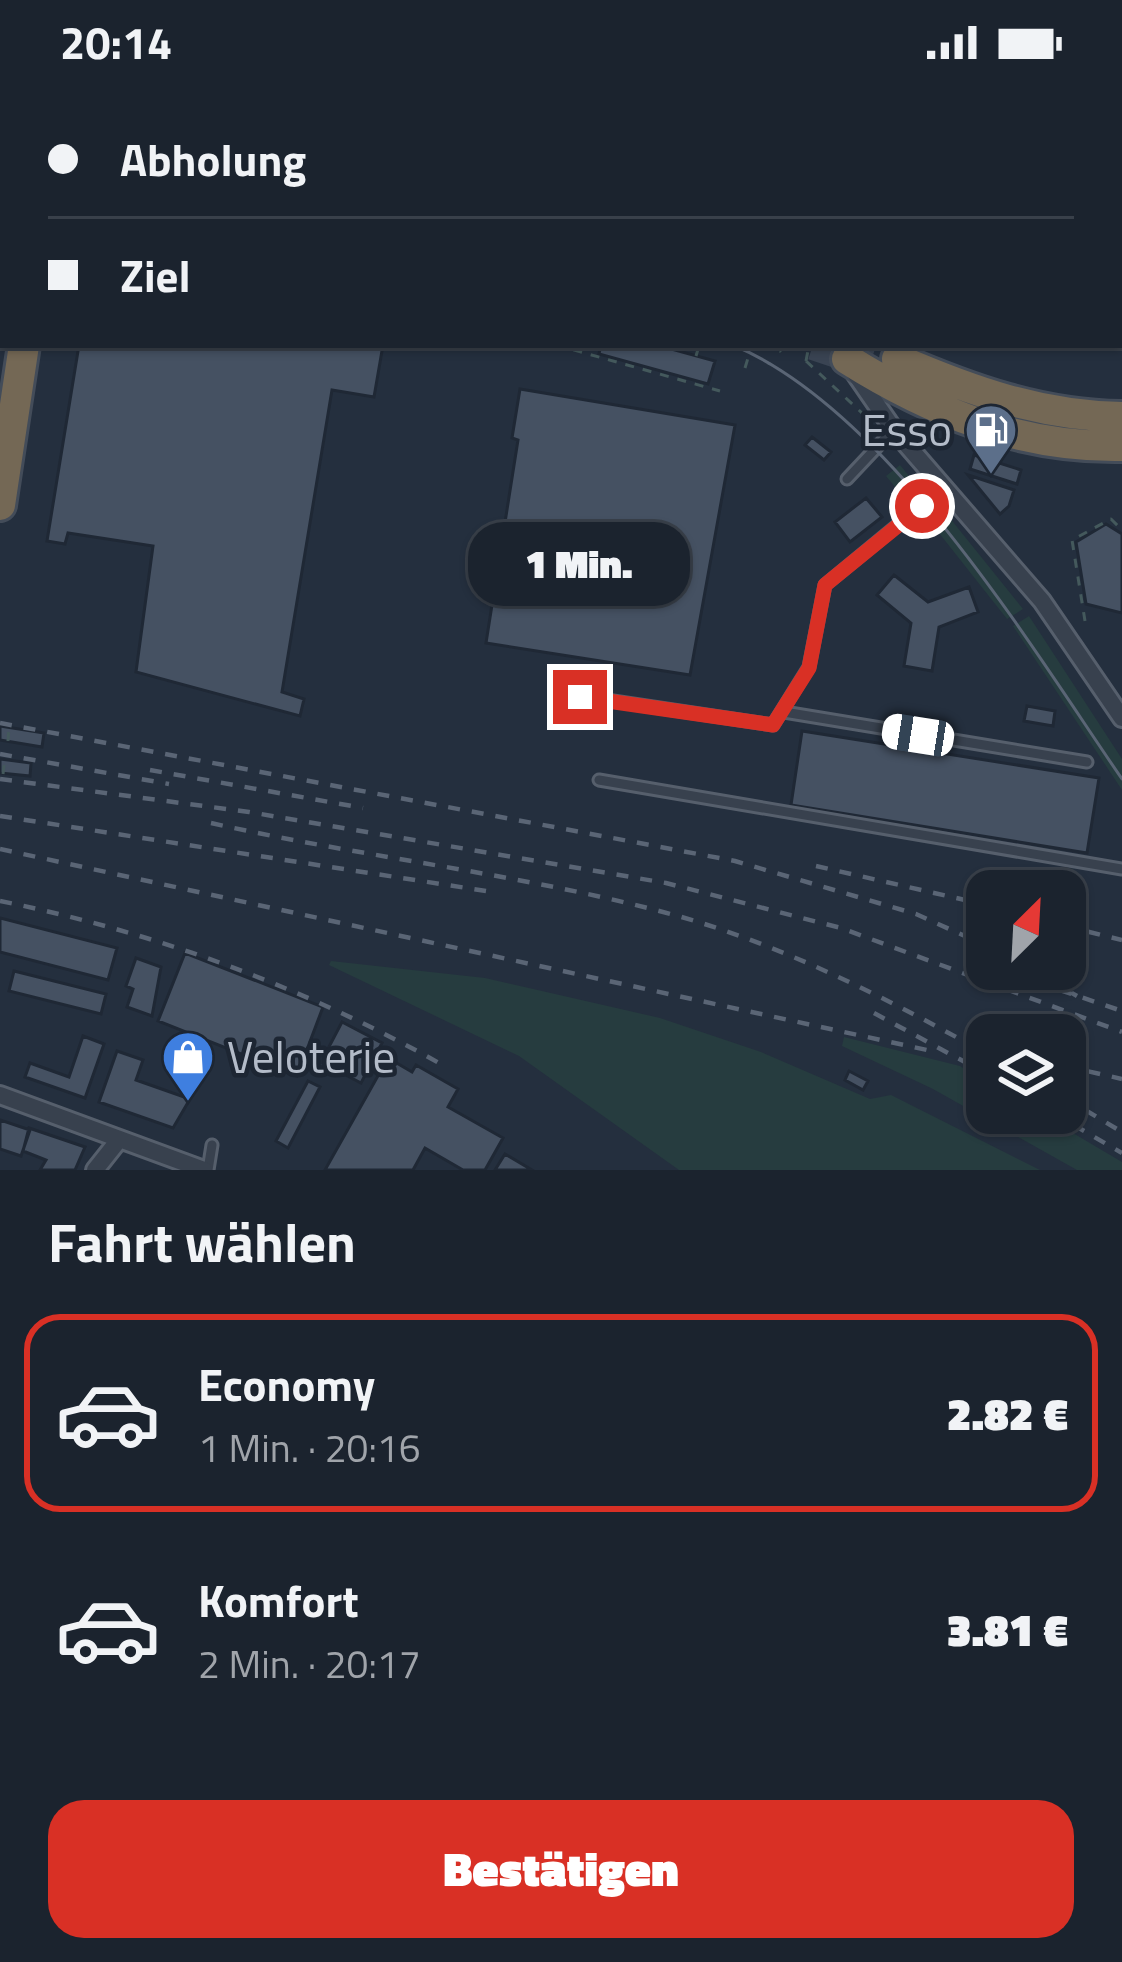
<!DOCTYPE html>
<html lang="de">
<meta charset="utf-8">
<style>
:root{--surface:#1b232e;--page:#242b36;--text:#f1f3f6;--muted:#a0a4aa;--line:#39404a;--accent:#d93025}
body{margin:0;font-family:"Titillium Web",sans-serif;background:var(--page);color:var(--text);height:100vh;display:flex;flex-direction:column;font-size:45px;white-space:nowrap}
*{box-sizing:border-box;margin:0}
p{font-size:39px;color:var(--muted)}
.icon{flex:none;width:66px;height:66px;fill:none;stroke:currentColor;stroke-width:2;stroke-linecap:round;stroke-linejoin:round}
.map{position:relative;height:1086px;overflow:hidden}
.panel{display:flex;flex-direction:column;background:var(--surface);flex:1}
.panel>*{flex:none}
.top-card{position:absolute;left:0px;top:0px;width:1122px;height:264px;box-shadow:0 3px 9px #0004,0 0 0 3px var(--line);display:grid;align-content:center;height:264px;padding:0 48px;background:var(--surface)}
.needle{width:78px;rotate:24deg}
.tools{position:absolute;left:966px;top:786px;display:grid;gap:24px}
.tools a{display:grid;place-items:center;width:120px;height:120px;border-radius:24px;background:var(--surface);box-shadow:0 3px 9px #0004,0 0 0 3px var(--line);font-size:60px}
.end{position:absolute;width:54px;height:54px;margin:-27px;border:15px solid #d93025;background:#fff;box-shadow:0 0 0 6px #fff}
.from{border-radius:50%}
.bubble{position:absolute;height:84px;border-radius:36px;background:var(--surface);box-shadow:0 3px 9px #0004,0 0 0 3px var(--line);font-size:39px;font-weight:800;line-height:84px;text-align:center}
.car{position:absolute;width:36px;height:72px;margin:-36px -18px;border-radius:15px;box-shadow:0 0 9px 3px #0007;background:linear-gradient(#fff 24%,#345 0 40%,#fff 0 76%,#345 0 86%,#fff 0)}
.top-card b{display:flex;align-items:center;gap:42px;height:114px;font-size:45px}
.top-card b+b{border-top:3px solid var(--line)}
.top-card i{width:30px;height:30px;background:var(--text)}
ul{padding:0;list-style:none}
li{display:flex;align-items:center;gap:36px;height:198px;margin:0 24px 18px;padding:0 24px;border:6px solid transparent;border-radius:36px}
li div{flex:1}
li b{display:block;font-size:45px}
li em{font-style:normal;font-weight:800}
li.current{border-color:var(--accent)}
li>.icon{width:108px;height:108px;stroke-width:1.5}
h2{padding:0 48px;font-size:54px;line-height:144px}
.cta{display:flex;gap:24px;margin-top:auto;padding:24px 48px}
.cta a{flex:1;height:138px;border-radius:36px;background:var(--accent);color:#fff;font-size:48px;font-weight:800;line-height:138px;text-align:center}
.status{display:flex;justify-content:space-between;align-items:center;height:84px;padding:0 60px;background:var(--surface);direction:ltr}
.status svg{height:33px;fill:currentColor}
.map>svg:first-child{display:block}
.green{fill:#263c3f}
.building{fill:#455162;stroke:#1f2835;stroke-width:3}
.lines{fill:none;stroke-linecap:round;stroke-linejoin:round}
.highway-tunnel{stroke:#3a4453;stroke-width:30;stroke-dasharray:30 15;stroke-linecap:butt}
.lane-casing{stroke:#565f6c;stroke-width:15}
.street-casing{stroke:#565f6c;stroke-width:22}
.secondary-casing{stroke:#565f6c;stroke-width:30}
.primary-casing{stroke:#414a57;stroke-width:33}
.highway-casing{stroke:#434c59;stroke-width:36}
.path{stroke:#44595c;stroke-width:3;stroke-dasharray:9 9;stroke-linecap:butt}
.lane{stroke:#38414e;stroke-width:9}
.street{stroke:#38414e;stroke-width:16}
.secondary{stroke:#465061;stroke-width:24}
.primary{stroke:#56606e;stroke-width:27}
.highway{stroke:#746855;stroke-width:30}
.tram{stroke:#5a6575;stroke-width:3}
.rail{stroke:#5a6575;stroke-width:4.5;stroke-dasharray:12 12;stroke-linecap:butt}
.route{stroke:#d93025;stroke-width:15}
.labels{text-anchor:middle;stroke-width:9;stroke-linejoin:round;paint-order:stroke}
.poi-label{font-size:45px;fill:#b4bcc9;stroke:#1d2633;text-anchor:end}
</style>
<div class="status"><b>20:14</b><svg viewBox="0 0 49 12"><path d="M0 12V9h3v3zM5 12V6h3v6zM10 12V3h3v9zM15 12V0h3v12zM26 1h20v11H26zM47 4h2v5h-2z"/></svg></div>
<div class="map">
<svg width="1122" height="1086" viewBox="0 0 1122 1086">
<rect width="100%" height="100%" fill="#242f3e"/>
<!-- green -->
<path class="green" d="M900 381 923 409 909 420 886 392Z
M949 433 1023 525 1007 535 935 444Z
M1029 532 1122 675V706L1013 542Z
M331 877 485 894 660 934 761 968 870 1015 891 1011 1040 1086H679L519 972 329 881Z
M844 953 960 982 987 999V1029H1039L1122 1078V1086H1077L933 1005 842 962Z"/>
<!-- building -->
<path class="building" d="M98 0H150L157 3H97Z
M506 0H570L576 3H512Z
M721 0H785L791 3H728Z
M851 0H898L850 3Z
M1014 0H1122V4L1119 13V3H1010Z
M1119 88 1122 92 1121 146 1119 145Z
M79 261H383L374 313 332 306 282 608 304 615 300 632 136 588 153 462 68 449 65 460 47 457Z
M601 261H657L715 277 708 300 599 270Z
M520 305 735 341 690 591 486 559 518 356 512 354Z
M812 353 831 368 824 376 805 361Z
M974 371 1021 386 1017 400 970 385Z
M968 391 1014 406 1009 422 1000 430Z
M866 414 882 433 850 458 835 438Z
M1106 440 1122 450V529L1086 520 1076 458Z
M894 491 928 518 969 503 978 528 939 543 932 587 904 582 911 539 877 511Z
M1027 622 1055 627 1053 642 1024 637Z
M0 642 44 649 42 663 0 656Z
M802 647 1099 694 1087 769 791 721Z
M0 675 31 679 30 692 0 689Z
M0 834 117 864 108 896 0 868Z
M185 869 323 923 297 992 158 937Z
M136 874 161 883 152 932 127 923 133 905 126 902Z
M14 887 106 910 101 930 9 907Z
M342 938 382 959 361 999 321 978Z
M83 952 104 960 85 1014 25 993 30 979 69 993Z
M117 967 143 976 136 996 190 1015 173 1044 99 1018Z
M388 974 412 988 416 981 458 1005 448 1023 503 1054 485 1086H463L425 1064 413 1086H325Z
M849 987 868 997 863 1006 845 996Z
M308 997 320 1003 288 1064 276 1057Z
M0 1036 30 1046 21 1072 0 1065Z
M29 1044 85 1063 75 1086H40L46 1076 23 1067Z
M505 1070 532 1086H495Z"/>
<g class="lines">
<!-- highway-tunnel -->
<path class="highway-tunnel" d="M82 3 83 0
M813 261 870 280"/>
<!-- lane casing -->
<g class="lane-casing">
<path id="lane" d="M0 28 3 29
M847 395 893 346
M580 612 773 641 809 583 825 501 946 401
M784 628 1087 678
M599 696 1122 785
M208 1086 212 1061"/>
</g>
<!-- street casing -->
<g class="street-casing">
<path id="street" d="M431 3 432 0
M663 3 664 0
M914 3 915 0
M852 285 894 346 1042 517 1122 634
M0 1011 204 1086
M95 1086 118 1057"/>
</g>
<!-- secondary casing -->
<g class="secondary-casing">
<path id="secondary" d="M633 0 640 3
M43 3 45 0
M68 3V0
M0 10 3 11
M0 52 3 54
M1119 183 1122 184"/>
</g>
<!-- primary casing -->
<g class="primary-casing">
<path id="primary" d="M0 100 3 88"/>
</g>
<!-- highway casing -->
<g class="highway-casing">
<path id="highway" d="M0 125 3 123
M0 181 3 165
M847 275C931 328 1021 364 1122 362
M897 275C971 307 1041 332 1122 333
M0 421 24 261"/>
</g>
<!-- path -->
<path class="path" d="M194 0 204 3
M233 3 234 0
M289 3 290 0
M681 3 682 0
M556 261 720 307
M661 262V261
M780 267 781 268
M696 272 699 262
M806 277 862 329
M806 277 809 261
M768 279 770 280
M745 284 748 274
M1085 537 1072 456 1111 435 1122 446
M8 657 9 643
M3 690 5 675"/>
<!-- lane -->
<use href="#lane" class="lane"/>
<!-- street -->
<use href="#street" class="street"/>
<!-- secondary -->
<use href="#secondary" class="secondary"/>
<!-- primary -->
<use href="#primary" class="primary"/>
<!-- highway -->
<use href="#highway" class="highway"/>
<!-- tram -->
<path class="tram" d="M0 24 3 25
M733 261C888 326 1028 558 1122 695"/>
<!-- rail -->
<path class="rail" d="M0 639 735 777 916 830 987 862
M0 670 169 700
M150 686 363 724
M0 695 249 728 666 799 841 844 1122 948
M0 732 486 807
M211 739C366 774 525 790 678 832 787 863 888 915 987 970
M0 765 927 966
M816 782 987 821
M0 817C154 848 301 902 439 979
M1065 842 1122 856
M1030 885 1077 912
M1060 906 1122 927
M874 929 987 990
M1065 982 1122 995
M1065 1014 1122 1048
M1053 1029 1122 1069"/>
</g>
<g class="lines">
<!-- route -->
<path class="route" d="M580 613 773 641 809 584 825 501 922 422"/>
</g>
<!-- icons -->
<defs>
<g id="fuel-pin" transform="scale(2.7)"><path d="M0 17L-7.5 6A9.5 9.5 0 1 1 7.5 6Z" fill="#5c6f8a" stroke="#1d2633"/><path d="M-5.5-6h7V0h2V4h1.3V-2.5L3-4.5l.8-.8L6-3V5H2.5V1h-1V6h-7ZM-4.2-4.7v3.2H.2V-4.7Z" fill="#fff"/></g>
<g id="shop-pin" transform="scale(2.7)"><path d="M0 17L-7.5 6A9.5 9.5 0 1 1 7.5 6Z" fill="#3f7fe0" stroke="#1d2633"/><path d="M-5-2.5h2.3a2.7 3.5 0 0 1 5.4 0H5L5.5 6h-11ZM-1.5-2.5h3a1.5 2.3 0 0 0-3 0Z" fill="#fff"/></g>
</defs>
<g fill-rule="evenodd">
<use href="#fuel-pin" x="991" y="346"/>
<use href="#shop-pin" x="188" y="973"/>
</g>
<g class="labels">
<!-- poi labels -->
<g class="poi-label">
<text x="952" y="362">Esso</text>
<text x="227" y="989" text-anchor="start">Veloterie</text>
</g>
</g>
</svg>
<div class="tools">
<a><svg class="needle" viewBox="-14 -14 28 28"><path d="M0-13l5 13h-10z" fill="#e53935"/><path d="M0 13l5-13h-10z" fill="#a0a4aa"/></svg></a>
<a><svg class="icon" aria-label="layers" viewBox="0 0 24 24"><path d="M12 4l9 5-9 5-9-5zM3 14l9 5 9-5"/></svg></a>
</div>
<i class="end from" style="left:922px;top:422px"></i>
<i class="end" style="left:580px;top:613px"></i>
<div class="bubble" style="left:468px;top:438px;width:222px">1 Min.</div>
<i class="car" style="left:918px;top:651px;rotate:279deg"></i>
<div class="top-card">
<b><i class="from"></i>Abholung</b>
<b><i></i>Ziel</b>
</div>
</div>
<section class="panel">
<h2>Fahrt wählen</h2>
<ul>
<li class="current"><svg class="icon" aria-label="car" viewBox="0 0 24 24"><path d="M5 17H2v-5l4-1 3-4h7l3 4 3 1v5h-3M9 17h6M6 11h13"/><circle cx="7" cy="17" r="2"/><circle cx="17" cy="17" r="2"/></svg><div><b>Economy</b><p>1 Min. · 20:16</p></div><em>2.82 €</em></li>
<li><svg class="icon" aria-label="car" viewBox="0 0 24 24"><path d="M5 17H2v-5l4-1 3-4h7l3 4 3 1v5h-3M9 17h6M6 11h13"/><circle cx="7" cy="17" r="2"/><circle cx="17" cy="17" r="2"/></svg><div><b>Komfort</b><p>2 Min. · 20:17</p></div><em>3.81 €</em></li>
</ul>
<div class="cta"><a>Bestätigen</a></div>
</section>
